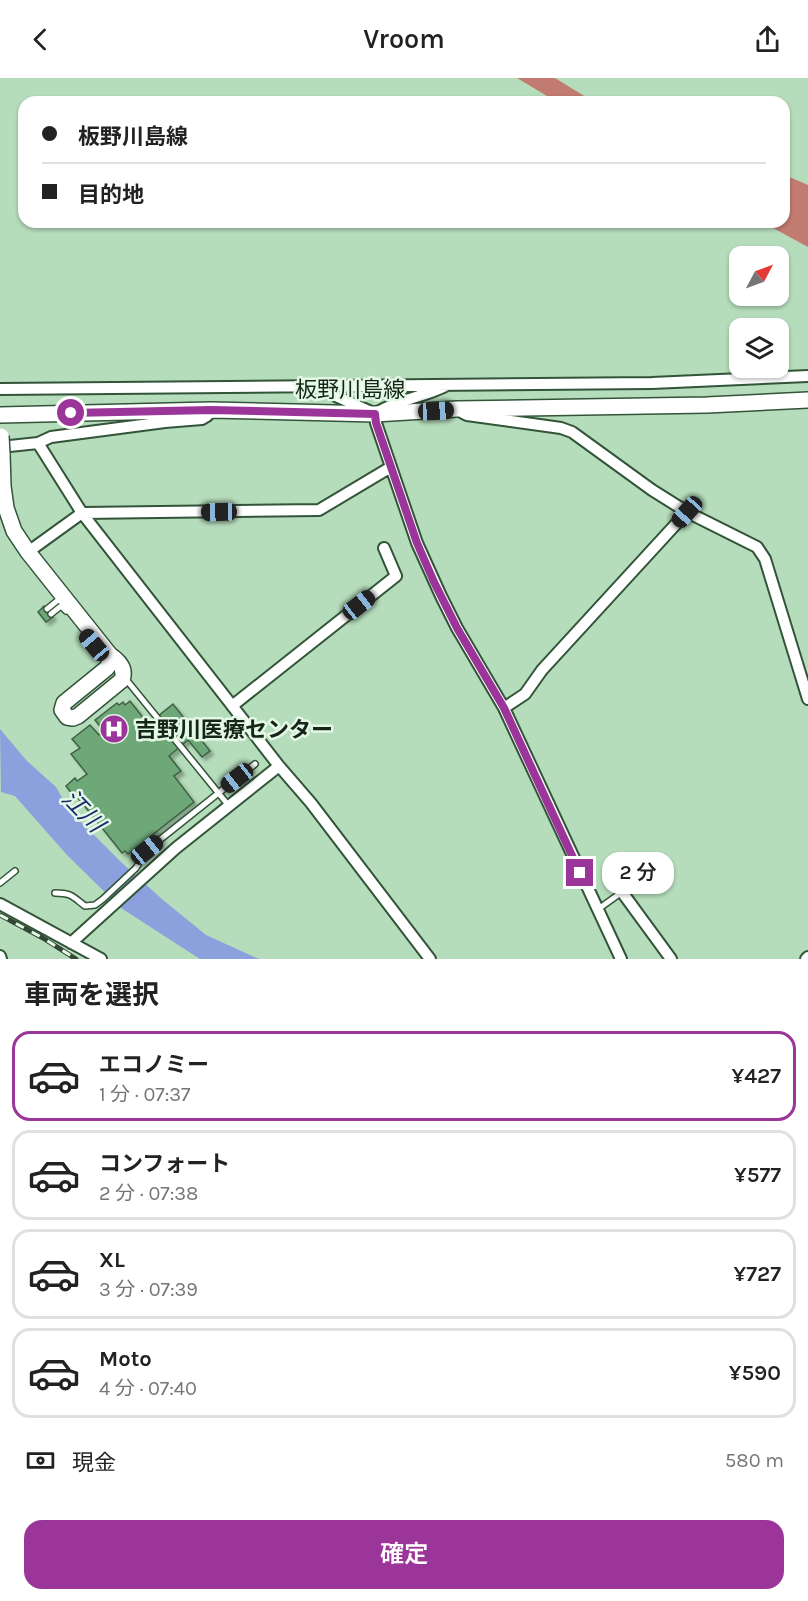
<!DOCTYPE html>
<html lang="ja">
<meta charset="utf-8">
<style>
:root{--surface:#fff;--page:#f6f6f6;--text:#222;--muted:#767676;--line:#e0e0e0;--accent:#9c3599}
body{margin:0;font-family:Karla,"Noto Sans JP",sans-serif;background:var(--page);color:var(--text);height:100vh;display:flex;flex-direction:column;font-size:22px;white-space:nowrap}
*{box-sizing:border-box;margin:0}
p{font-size:20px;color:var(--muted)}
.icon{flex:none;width:33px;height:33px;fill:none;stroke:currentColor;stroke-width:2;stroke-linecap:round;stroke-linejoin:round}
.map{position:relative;height:881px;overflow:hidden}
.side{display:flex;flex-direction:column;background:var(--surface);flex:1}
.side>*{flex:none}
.top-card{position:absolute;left:18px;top:18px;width:772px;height:132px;border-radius:18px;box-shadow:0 2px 4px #0004;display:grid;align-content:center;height:132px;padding:0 24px;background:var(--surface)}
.needle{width:39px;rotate:49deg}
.controls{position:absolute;left:729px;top:168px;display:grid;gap:12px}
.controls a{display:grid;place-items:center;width:60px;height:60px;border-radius:12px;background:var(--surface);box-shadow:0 2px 4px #0004;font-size:30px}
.end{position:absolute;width:27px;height:27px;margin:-14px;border:8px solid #9c3599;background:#fff;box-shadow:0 0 0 3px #fff}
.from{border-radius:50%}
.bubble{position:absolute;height:42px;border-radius:18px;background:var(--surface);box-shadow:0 2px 4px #0004;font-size:20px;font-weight:600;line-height:42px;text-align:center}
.car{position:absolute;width:18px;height:36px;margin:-18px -9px;border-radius:8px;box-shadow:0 0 4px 2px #0007;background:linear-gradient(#222 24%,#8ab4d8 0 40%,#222 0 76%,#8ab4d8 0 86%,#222 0)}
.top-card b{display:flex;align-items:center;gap:21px;height:57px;font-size:22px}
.top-card b+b{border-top:2px solid var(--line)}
.top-card i{width:15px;height:15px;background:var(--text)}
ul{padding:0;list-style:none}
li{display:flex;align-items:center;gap:18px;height:90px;margin:0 12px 9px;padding:0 12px;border:3px solid var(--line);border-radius:18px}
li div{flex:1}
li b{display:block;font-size:22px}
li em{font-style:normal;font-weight:600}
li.on{border-color:var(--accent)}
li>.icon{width:54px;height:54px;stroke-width:1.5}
h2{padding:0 24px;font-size:27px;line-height:72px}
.pay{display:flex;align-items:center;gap:15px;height:66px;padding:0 24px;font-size:22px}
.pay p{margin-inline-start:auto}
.button{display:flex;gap:12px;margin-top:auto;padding:12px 24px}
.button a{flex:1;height:69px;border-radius:18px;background:var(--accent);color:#fff;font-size:24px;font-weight:600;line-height:69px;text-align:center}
header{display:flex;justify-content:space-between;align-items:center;height:78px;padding:0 24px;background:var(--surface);font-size:27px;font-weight:600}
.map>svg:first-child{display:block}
.forest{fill:#c27b70}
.water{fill:#8ba0dc}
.building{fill:#6ea778;stroke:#3d6043;stroke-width:1.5;filter:url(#shadow)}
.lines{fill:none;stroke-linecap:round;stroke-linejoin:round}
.lane-casing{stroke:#325438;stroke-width:8}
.street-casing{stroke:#325438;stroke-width:14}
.secondary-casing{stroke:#325438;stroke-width:18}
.lane{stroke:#fff;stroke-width:5}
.street{stroke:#fff;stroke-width:10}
.secondary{stroke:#fff;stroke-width:15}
.rail-casing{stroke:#334736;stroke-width:5}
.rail{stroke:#e4f8e6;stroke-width:3;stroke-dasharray:9;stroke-linecap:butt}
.secondary-bridge-casing{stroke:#325438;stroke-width:18;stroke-linecap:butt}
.secondary-bridge{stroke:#fff;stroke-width:15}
.route{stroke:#9c3599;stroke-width:8}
.labels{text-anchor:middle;stroke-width:5;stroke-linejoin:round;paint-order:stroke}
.street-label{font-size:22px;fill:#162518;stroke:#e4f8e6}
.poi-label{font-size:22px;font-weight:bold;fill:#162518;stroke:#e4f8e6;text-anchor:start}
.water-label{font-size:24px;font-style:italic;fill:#1b2b70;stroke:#e4f8e6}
</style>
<header><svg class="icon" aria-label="back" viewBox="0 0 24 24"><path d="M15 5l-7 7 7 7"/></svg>Vroom<svg class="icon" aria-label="share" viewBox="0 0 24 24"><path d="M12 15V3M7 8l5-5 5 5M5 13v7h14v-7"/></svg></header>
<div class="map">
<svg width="808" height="881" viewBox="0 0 808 881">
<defs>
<filter id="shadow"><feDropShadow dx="3.5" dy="3.5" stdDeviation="1.5" flood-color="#0004"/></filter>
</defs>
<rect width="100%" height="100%" fill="#b5dcbb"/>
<!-- forest -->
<path class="forest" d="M517 0H555L594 24H557Z
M785 97 808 107V169L762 144H784Z"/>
<!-- water -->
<path class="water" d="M0 651 27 683 56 709 69 732 121 784 163 822 206 857 259 881H200L121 830 67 777 15 718 1 714Z"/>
<!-- building -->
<path class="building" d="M44 528 53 539 46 544 38 534Z
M130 623 148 646 173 626 210 673 202 679 188 662 169 678 181 693 174 698 194 724 128 776 125 773 122 775 75 716 73 717 66 708 75 700 77 703 87 696 71 676 80 670 72 661 90 647 99 657 104 653 95 642 117 625 119 627 123 624 125 627Z"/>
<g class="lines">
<!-- lane casing -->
<g class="lane-casing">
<path id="lane" d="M47 531 62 519
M51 536 61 528 66 533
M124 602 129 605 229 728
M0 805 15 793
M55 815C72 815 73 819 85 828L95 827 103 821 136 790 147 772 255 686
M597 832 622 814"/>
</g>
<!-- street casing -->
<g class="street-casing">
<path id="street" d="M318 310 369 333
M0 311 652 305 808 298
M378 334C399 321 425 319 447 307
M463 335 467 337 561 350 572 354 652 412 687 434 757 469 765 481 808 621
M375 336 376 345 417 465 441 518 457 550 504 630 621 881
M38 365 82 435 279 688 311 725 430 881
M0 369 38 365 51 359 165 344 202 341 207 338 211 332
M28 474 82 435 319 432 391 389
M232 628 396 498 384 470
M504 630 525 616 542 592 687 434
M622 814 671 881
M0 826 101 881
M71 865 176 770 279 688
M0 878 1 881
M806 881 808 879"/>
</g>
<!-- secondary casing -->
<g class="secondary-casing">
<path id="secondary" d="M0 337 211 332 375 336 457 331 707 327 808 322
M2 376 3 408 6 430 14 453 28 474 110 577C119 583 126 591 122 602L78 638 73 640 67 639 62 632 64 625 107 590 109 586 110 577"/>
</g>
<!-- lane -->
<use href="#lane" class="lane"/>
<!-- street -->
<use href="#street" class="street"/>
<!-- secondary -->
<use href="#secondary" class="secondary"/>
<!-- rail casing -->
<g class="rail-casing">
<path id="rail" d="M0 837 43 860 76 881"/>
</g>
<!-- rail -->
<use href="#rail" class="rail"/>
<!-- secondary-bridge casing -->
<g class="secondary-bridge-casing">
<path id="secondary-bridge" d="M1 358 2 376"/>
</g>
<!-- secondary-bridge -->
<use href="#secondary-bridge" class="secondary-bridge"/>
</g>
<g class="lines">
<!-- route -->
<path class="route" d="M71 335 211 332 375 336 376 345 417 465 434 504 457 550 504 630 580 795"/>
</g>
<!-- icons -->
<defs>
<g id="hospital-disc" transform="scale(1.5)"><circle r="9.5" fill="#9c3599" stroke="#e4f8e6"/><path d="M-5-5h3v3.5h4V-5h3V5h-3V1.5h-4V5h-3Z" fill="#fff"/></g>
</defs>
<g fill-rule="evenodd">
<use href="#hospital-disc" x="114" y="651"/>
</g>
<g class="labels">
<!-- street labels -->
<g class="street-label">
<text x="350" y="319">板野川島線</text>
</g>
<!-- poi labels -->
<g class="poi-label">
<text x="135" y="659">吉野川医療センター</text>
</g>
<!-- water labels -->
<g class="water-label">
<text transform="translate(83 733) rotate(46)" y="8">江川</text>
</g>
</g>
</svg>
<div class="controls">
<a><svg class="needle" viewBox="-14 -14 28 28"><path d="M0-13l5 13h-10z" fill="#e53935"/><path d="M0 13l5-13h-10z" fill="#767676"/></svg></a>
<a><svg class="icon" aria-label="layers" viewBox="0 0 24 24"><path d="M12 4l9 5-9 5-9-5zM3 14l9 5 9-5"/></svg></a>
</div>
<i class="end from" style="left:71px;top:335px"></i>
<i class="end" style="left:580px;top:795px"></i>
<div class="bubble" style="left:602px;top:774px;width:72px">2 分</div>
<i class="car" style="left:436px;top:333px;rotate:87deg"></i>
<i class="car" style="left:219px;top:434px;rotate:269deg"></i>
<i class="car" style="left:687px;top:434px;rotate:222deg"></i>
<i class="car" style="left:359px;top:527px;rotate:52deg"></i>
<i class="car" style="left:94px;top:567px;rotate:320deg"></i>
<i class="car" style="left:237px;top:700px;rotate:232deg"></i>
<i class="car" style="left:147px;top:772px;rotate:51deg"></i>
<div class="top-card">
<b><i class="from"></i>板野川島線</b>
<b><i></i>目的地</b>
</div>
</div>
<section class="side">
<h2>車両を選択</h2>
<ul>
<li class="on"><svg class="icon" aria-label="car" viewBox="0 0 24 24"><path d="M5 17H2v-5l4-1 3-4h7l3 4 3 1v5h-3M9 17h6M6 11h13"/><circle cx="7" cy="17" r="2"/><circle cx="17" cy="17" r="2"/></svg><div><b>エコノミー</b><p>1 分 · 07:37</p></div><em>¥427</em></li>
<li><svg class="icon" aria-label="car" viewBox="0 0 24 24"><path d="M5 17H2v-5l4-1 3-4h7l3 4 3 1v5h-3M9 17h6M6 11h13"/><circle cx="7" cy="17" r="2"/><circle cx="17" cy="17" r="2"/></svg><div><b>コンフォート</b><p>2 分 · 07:38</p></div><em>¥577</em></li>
<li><svg class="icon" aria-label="car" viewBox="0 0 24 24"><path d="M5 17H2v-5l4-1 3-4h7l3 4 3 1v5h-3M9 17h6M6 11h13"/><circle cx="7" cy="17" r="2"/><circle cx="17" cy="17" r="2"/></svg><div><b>XL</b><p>3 分 · 07:39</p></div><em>¥727</em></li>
<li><svg class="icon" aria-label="car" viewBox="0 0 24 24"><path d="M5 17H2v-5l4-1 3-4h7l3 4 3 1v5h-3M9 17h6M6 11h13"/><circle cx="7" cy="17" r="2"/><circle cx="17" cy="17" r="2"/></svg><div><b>Moto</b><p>4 分 · 07:40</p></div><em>¥590</em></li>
</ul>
<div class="pay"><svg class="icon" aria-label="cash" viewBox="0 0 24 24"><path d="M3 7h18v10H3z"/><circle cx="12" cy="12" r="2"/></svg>現金<p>580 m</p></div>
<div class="button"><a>確定</a></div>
</section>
